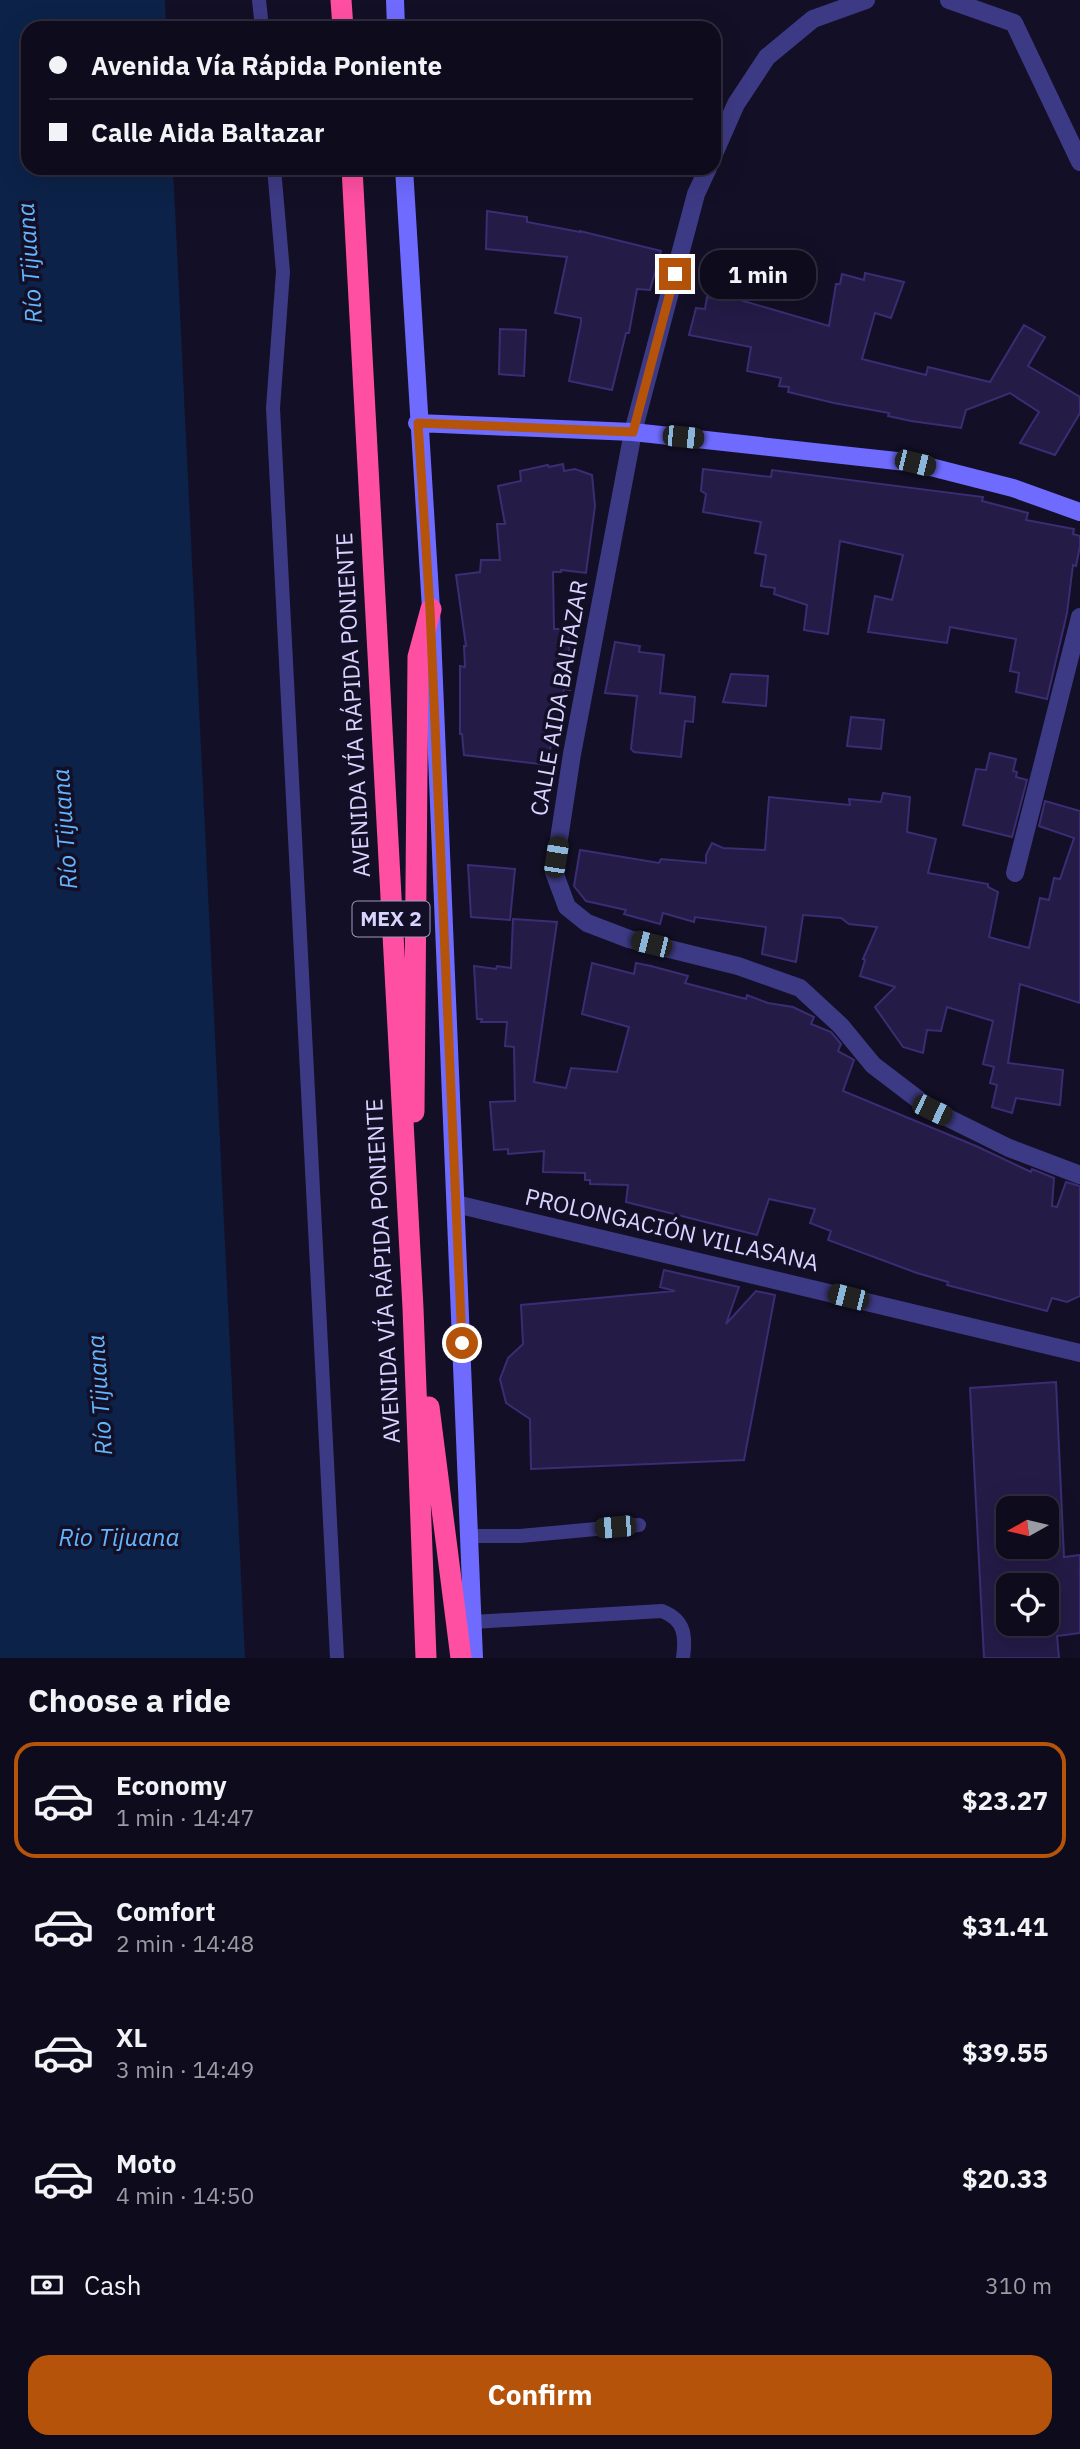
<!DOCTYPE html>
<meta charset="utf-8">
<style>
:root{--surface:#0e0b1c;--page:#171425;--text:#f1f3f6;--muted:#9b9ba3;--line:#2e2b3b;--accent:#b45309}
body{margin:0;font-family:"IBM Plex Sans",sans-serif;background:var(--page);color:var(--text);height:100vh;display:flex;flex-direction:column;font-size:26px;white-space:nowrap}
*{box-sizing:border-box;margin:0}
p{font-size:23px;color:var(--muted)}
.icon{flex:none;width:38px;height:38px;fill:none;stroke:currentColor;stroke-width:2;stroke-linecap:round;stroke-linejoin:round}
.map{position:relative;height:1658px;overflow:hidden}
.panel{display:flex;flex-direction:column;background:var(--surface);flex:1}
.panel>*{flex:none}
.guide{position:absolute;left:21px;top:21px;width:700px;height:154px;border-radius:21px;box-shadow:0 7px 28px #0002,0 0 0 2px var(--line);display:grid;align-content:center;height:154px;padding:0 28px;background:var(--surface)}
.needle{width:46px;rotate:262deg}
.fabs{position:absolute;left:996px;top:1496px;display:grid;gap:14px}
.fabs a{display:grid;place-items:center;width:63px;height:63px;border-radius:14px;background:var(--surface);box-shadow:0 7px 28px #0002,0 0 0 2px var(--line);font-size:35px}
.end{position:absolute;width:32px;height:32px;margin:-16px;border:9px solid #b45309;background:#fff;box-shadow:0 0 0 4px #fff}
.from{border-radius:50%}
.bubble{position:absolute;height:49px;border-radius:21px;background:var(--surface);box-shadow:0 7px 28px #0002,0 0 0 2px var(--line);font-size:23px;font-weight:800;line-height:49px;text-align:center}
.car{position:absolute;width:21px;height:42px;margin:-21px -10px;border-radius:9px;box-shadow:0 0 5px 2px #0007;background:linear-gradient(#222 24%,#8ab4d8 0 40%,#222 0 76%,#8ab4d8 0 86%,#222 0)}
.guide b{display:flex;align-items:center;gap:24px;height:66px;font-size:26px}
.guide b+b{border-top:2px solid var(--line)}
.guide i{width:18px;height:18px;background:var(--text)}
ul{padding:0;list-style:none}
li{display:flex;align-items:center;gap:21px;height:116px;margin:0 14px 10px;padding:0 14px;border:4px solid transparent;border-radius:21px}
li div{flex:1}
li b{display:block;font-size:26px}
li em{font-style:normal;font-weight:800}
li.selected{border-color:var(--accent)}
li>.icon{width:63px;height:63px;stroke-width:1.5}
h2{padding:0 28px;font-size:32px;line-height:84px}
.pay{display:flex;align-items:center;gap:18px;height:77px;padding:0 28px;font-size:26px}
.pay p{margin-inline-start:auto}
.button{display:flex;gap:14px;margin-top:auto;padding:14px 28px}
.button a{flex:1;height:80px;border-radius:21px;background:var(--accent);color:#fff;font-size:28px;font-weight:800;line-height:80px;text-align:center}
.map>svg:first-child{display:block}
.water{fill:#0c2248}
.building{fill:#241b47;stroke:#3b2d73;stroke-width:2;fill-rule:evenodd}
.lines{fill:none;stroke-linecap:round;stroke-linejoin:round}
.lane{stroke:#3d3a85;stroke-width:14}
.street{stroke:#3d3a85;stroke-width:18}
.secondary{stroke:#6f6bff;stroke-width:18}
.highway{stroke:#ff4fa3;stroke-width:21}
.route{stroke:#b45309;stroke-width:9}
.labels{text-anchor:middle;stroke-width:7;stroke-linejoin:round;paint-order:stroke}
.shield{fill:#130f26;stroke:#9e99be;stroke-width:2}
.shield-label{font-size:21px;font-weight:bold;fill:#d9d4ff}
.street-label{font-size:23px;fill:#d9d4ff;stroke:#130f26}
.water-label{font-size:24px;font-style:italic;fill:#62b6ff;stroke:#130f26}
</style>
<div class="map">
<svg width="1080" height="1658" viewBox="0 0 1080 1658">
<rect width="100%" height="100%" fill="#130f26"/>
<!-- water -->
<path class="water" d="M0 0H165L166 28H28V168H173L245 1658H0Z"/>
<!-- building -->
<path class="building" d="M487 211 527 217V222L580 232V231L661 251 650 290 637 289 629 333H626L612 390 569 381 581 322V318L555 313 567 257 486 249Z
M865 273 904 282 891 318 875 313 862 359 926 375 928 367 990 382 1024 325 1045 337 1028 366 1080 397V413L1055 455 1020 443 1039 412 1010 393 966 410 961 428 911 421 888 416 889 413 834 403 788 392 789 387 779 386 781 378 747 371 751 347 689 335 696 308 705 309 707 297 722 300 723 295 829 326 836 284H840L842 274 864 280Z
M500 329 526 330 524 376 499 374Z
M563 464 564 471 575 469 592 475 595 506 586 573 561 570V572H553L554 629H569L570 690 564 689 554 745 551 744 548 765 464 755 462 734H460V666L465 667 464 646H466L456 575 480 572 481 560H500L497 524H505L498 486 521 481 520 471 548 465 549 467Z
M703 469 771 477 772 470 983 497 982 501 1028 513 1026 520 1074 529 1073 534 1080 536V546L1076 566 1073 565 1067 613 1047 699 1016 692 1019 673 1010 671 1016 639 950 627 947 643 868 632 875 596 892 600 903 555 840 541 828 634 804 630 807 605 774 594 775 588 761 586 766 555 755 553 761 522 703 512 706 494 701 491Z
M615 642 640 646 639 652 664 655 660 693 695 697 693 722 685 721 681 757 634 752 631 749 637 696 605 693Z
M731 674 768 676 766 706 723 702Z
M851 717 884 720 881 749 847 746Z
M990 753 1016 759 1013 771 1017 772 1016 777 1027 780 1012 837 963 825 976 769 986 770Z
M883 793 910 797 907 832 936 839 928 873 988 884V887L998 892 989 937 1029 948 1040 898 1049 900 1054 878 1060 879 1074 838 1039 826 1045 801 1080 811V1003L1020 984 1008 1063 1063 1070 1060 1105 1016 1098 1012 1113 992 1107 997 1085 990 1083 994 1067 983 1064 993 1021 947 1007 941 1031 927 1030 923 1053 903 1047 875 1007 895 987 860 976 865 960 863 959 877 927 849 924 841 918 803 915 796 962 762 954 766 927 695 917 694 922 663 913 660 924 624 914 626 910 586 901 574 886 580 850 659 863 661 859 706 863V855L712 843 723 848 765 850 769 797 850 805 849 799 881 802Z
M468 865 515 869 510 920 471 917Z
M513 919 557 922 534 1082 566 1088 571 1068 617 1072 629 1027 582 1014 592 963 634 974 636 963 651 966 688 976 685 983 746 999 747 995 768 1003 793 1007 814 1017 811 1024 831 1032 841 1044 838 1051 854 1060 843 1091 976 1146 1031 1172 1032 1169 1054 1178 1052 1206 1057 1207 1066 1182 1080 1186V1296L1067 1302 1052 1298 1047 1311 947 1285 948 1282 917 1273 828 1240 831 1231 810 1223 815 1209 769 1199 757 1235 626 1202 628 1185 590 1184V1180H585V1173L543 1172 544 1151 508 1154V1149L494 1150 490 1102 515 1101 514 1047 505 1046 507 1022H481L482 1019H477L474 966 496 969 497 966 511 968Z
M664 1270 739 1287 726 1324 756 1291 775 1295 744 1460 531 1469 530 1419 506 1403 500 1379 508 1358 523 1344 521 1305 675 1291 660 1287Z
M1056 1382 1064 1557 1080 1555V1633L1057 1636 1059 1658H984L970 1388ZM1008 1508H1046V1547H1008ZM1008 1586H1046V1624H1008Z"/>
<g class="lines">
<!-- lane -->
<path class="lane" d="M259 0 262 28
M274 168 283 272 273 408 337 1658
M470 1536H520L639 1525
M473 1622 662 1611C685 1620 686 1636 683 1658"/>
<!-- street -->
<path class="street" d="M949 0 1014 23 1080 162
M714 154 736 104 767 57 813 19 866 0
M708 168 696 194 633 432 572 754 554 872 567 907 587 923 629 939 738 966 800 988 841 1026 873 1065 932 1110 1009 1148 1080 1175
M1015 873 1080 617
M456 1204 1080 1353"/>
<!-- secondary -->
<path class="secondary" d="M395 0 396 28
M404 168 431 609 474 1658
M417 423 633 432 915 463 1013 488 1080 512"/>
<!-- highway -->
<path class="highway" d="M341 0 343 28
M352 168 413 1308 426 1658
M414 1112 418 657 431 609
M429 1407 461 1658"/>
</g>
<g class="lines">
<!-- route -->
<path class="route" d="M462 1343 430 610 418 423 633 432 675 274"/>
</g>
<g class="labels">
<!-- shield labels -->
<rect class="shield" x="352.5" y="901.5" width="77" height="35" rx="5"/>
<g class="shield-label">
<text x="391" y="926">MEX 2</text>
</g>
<!-- street labels -->
<g class="street-label">
<text transform="translate(559 698) rotate(-80)" y="8">CALLE AIDA BALTAZAR</text>
<text transform="translate(353 705) rotate(-93)" y="8">AVENIDA VÍA RÁPIDA PONIENTE</text>
<text transform="translate(672 1230) rotate(13)" y="8">PROLONGACIÓN VILLASANA</text>
<text transform="translate(383 1271) rotate(-93)" y="8">AVENIDA VÍA RÁPIDA PONIENTE</text>
</g>
<!-- water labels -->
<g class="water-label">
<text transform="translate(30 263) rotate(-94)" y="8">Río Tijuana</text>
<text transform="translate(65 829) rotate(-94)" y="8">Río Tijuana</text>
<text transform="translate(100 1395) rotate(-94)" y="8">Río Tijuana</text>
<text x="119" y="1546">Rio Tijuana</text>
</g>
</g>
</svg>
<div class="fabs">
<a><svg class="needle" viewBox="-14 -14 28 28"><path d="M0-13l5 13h-10z" fill="#e53935"/><path d="M0 13l5-13h-10z" fill="#9b9ba3"/></svg></a>
<a><svg class="icon" aria-label="locate" viewBox="0 0 24 24"><circle cx="12" cy="12" r="6"/><path d="M12 2v4M12 18v4M2 12h4M18 12h4"/></svg></a>
</div>
<i class="end from" style="left:462px;top:1343px"></i>
<i class="end" style="left:675px;top:274px"></i>
<div class="bubble" style="left:700px;top:250px;width:116px">1 min</div>
<i class="car" style="left:683px;top:437px;rotate:96deg"></i>
<i class="car" style="left:915px;top:463px;rotate:104deg"></i>
<i class="car" style="left:556px;top:857px;rotate:9deg"></i>
<i class="car" style="left:651px;top:944px;rotate:284deg"></i>
<i class="car" style="left:932px;top:1110px;rotate:116deg"></i>
<i class="car" style="left:848px;top:1297px;rotate:284deg"></i>
<i class="car" style="left:615px;top:1527px;rotate:265deg"></i>
<div class="guide">
<b><i class="from"></i>Avenida Vía Rápida Poniente</b>
<b><i></i>Calle Aida Baltazar</b>
</div>
</div>
<section class="panel">
<h2>Choose a ride</h2>
<ul>
<li class="selected"><svg class="icon" aria-label="car" viewBox="0 0 24 24"><path d="M5 17H2v-5l4-1 3-4h7l3 4 3 1v5h-3M9 17h6M6 11h13"/><circle cx="7" cy="17" r="2"/><circle cx="17" cy="17" r="2"/></svg><div><b>Economy</b><p>1 min · 14:47</p></div><em>$23.27</em></li>
<li><svg class="icon" aria-label="car" viewBox="0 0 24 24"><path d="M5 17H2v-5l4-1 3-4h7l3 4 3 1v5h-3M9 17h6M6 11h13"/><circle cx="7" cy="17" r="2"/><circle cx="17" cy="17" r="2"/></svg><div><b>Comfort</b><p>2 min · 14:48</p></div><em>$31.41</em></li>
<li><svg class="icon" aria-label="car" viewBox="0 0 24 24"><path d="M5 17H2v-5l4-1 3-4h7l3 4 3 1v5h-3M9 17h6M6 11h13"/><circle cx="7" cy="17" r="2"/><circle cx="17" cy="17" r="2"/></svg><div><b>XL</b><p>3 min · 14:49</p></div><em>$39.55</em></li>
<li><svg class="icon" aria-label="car" viewBox="0 0 24 24"><path d="M5 17H2v-5l4-1 3-4h7l3 4 3 1v5h-3M9 17h6M6 11h13"/><circle cx="7" cy="17" r="2"/><circle cx="17" cy="17" r="2"/></svg><div><b>Moto</b><p>4 min · 14:50</p></div><em>$20.33</em></li>
</ul>
<div class="pay"><svg class="icon" aria-label="cash" viewBox="0 0 24 24"><path d="M3 7h18v10H3z"/><circle cx="12" cy="12" r="2"/></svg>Cash<p>310 m</p></div>
<div class="button"><a>Confirm</a></div>
</section>
